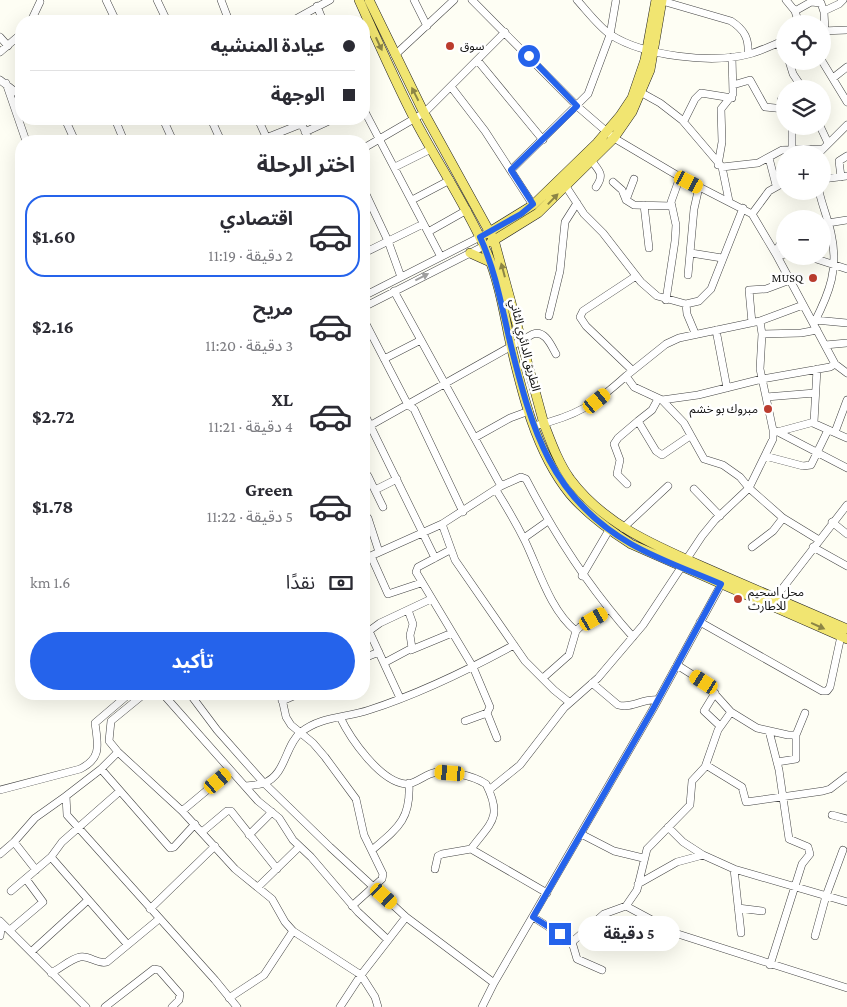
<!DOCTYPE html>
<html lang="ar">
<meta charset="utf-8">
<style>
:root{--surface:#fff;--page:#f2f2f3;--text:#2b2b33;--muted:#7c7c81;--line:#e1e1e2;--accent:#2563eb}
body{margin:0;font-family:"Crimson Pro","Noto Sans Arabic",serif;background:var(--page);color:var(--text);direction:rtl;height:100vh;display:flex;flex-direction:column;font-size:19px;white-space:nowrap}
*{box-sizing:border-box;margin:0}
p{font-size:16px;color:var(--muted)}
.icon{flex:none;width:28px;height:28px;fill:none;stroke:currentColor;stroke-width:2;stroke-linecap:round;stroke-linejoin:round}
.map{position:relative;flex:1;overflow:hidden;direction:ltr}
.panel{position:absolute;left:15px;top:135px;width:355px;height:565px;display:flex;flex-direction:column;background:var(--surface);border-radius:20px;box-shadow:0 5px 20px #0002;direction:rtl}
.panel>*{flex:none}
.guide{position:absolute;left:15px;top:15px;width:355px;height:110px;border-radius:20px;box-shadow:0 5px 20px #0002;direction:rtl;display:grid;align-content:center;height:110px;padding:0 15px;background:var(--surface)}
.tools{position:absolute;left:776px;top:15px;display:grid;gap:10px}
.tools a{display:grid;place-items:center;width:55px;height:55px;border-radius:50%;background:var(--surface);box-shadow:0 5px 20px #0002;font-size:25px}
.end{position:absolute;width:22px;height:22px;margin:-11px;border:6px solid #2563eb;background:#fff;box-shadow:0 0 0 2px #fff}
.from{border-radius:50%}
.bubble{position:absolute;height:35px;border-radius:18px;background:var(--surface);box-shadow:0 5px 20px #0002;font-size:16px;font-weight:700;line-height:35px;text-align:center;direction:rtl}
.car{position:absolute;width:15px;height:30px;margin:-15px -8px;border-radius:6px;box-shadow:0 0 4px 1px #0007;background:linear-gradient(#f5c518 24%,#345 0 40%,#f5c518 0 76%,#345 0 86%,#f5c518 0)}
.guide b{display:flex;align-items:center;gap:18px;height:48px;font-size:19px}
.guide b+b{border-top:1px solid var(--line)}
.guide i{width:12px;height:12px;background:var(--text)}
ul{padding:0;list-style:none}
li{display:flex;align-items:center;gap:15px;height:82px;margin:0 10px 8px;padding:0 5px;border:2px solid transparent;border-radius:20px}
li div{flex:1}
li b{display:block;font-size:19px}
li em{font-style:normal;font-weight:700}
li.active{border-color:var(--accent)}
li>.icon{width:45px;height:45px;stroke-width:1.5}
h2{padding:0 15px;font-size:22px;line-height:60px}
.pay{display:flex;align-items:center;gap:12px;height:55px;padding:0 15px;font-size:19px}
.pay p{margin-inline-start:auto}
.action{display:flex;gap:10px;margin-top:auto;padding:10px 15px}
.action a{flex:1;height:58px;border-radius:30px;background:var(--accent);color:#fff;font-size:20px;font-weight:700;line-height:58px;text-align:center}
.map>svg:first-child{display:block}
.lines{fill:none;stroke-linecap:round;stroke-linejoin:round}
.minor-casing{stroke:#434343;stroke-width:8}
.major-casing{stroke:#212121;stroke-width:10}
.minor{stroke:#fff;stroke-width:7}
.major{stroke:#f1e571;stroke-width:9}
.oneway{fill:#8c8545}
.oneway2{fill:#9f9f9f}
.route{stroke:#2563eb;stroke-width:6}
.poi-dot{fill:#bb3c2e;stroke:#fff;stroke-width:2}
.labels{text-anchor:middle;stroke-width:5;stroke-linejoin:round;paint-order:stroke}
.poi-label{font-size:12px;fill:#101010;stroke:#fff;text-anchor:start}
.street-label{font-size:12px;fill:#101010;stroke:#fff}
</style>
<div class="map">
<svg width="847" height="1007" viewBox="0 0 847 1007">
<rect width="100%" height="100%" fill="#fefef4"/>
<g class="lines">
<!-- minor casing -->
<g class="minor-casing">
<path id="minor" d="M106 0 116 21
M157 0 167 21
M221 0 229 21
M414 0 427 26
M472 0 577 106 614 138 680 177 752 214 777 256 835 364 847 373
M577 0C587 11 599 27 611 35 644 56 712 64 749 54 761 51 773 45 785 40
M786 0 795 11 799 24
M662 1 731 21C745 30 749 39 748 54
M317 6 323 21
M795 11 811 2 821 3 824 12 825 31
M824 11 839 4 843 0
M31 21 40 2
M292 21 330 0
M822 31 847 30
M0 37 8 46
M778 43 785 55
M0 52 21 34
M395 55 454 0
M478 61 543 140
M789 61 793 74 803 89
M822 61 847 102
M833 78 847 67
M0 80 21 96
M6 83 26 141
M733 85 750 80 765 107 785 109
M452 88 485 131 533 205
M642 93 660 103 682 120 722 167 729 201
M783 107 781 100 785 97
M364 110 441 257
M65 119 75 141
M115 119 124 141
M163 119 173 141
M211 119 221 141
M258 119 268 141
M299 119 310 141
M682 120 685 119 695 99 701 93 732 98
M820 126 828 143
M305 132 333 119
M266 138 301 124
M364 148 424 113 505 32
M792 150V126
M820 152 847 125
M769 158 776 185
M591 160C599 171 605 174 596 187
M718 165 722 142 721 109 733 94 732 57
M395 167 431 149
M722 167 758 163 782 150 822 149
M511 170 588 94 610 35 616 0
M841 177 839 161 847 156
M822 179 847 176
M613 182 622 190 626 200 634 179
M565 185 584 214 603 233 641 282 657 296 686 304 699 301 711 289 743 208
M364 190 388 241 401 277
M412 200 450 180
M626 200 634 205 672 206
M644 205 649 248
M752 214 769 191 785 182
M828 223 847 220
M20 231H21
M428 232 467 210
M775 252 781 243 785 231
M364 253 423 224
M691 253 722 258
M777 256 785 254
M807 256 847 269
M688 275 694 209 699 187
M364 296 480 237
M666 300 675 241 676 225 671 202 680 177
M686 304 687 314 695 333
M364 307 484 246
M549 316 560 271 565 222 577 203
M364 320 408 405 414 409 463 512
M815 320 847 323
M752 323 749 290 766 289 790 280
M814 323C830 292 839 268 831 233 828 219 822 205 819 191
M716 330 727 388
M762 334 801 333 817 330
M825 345 847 343
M384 359 421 340
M632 370 586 326 580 317 583 311 636 276
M626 376 666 344 679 338 760 321 803 305
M766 397 815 393
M658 399 652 410 638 421 656 451 662 455 690 436
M662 400 684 423 704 459 723 465 740 477 749 488 783 518 819 540
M364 413 435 558
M813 423 847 438
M534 426C576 416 594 405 626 376L634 387 662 400 698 395 762 379 830 367 835 364
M364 429 533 334C545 330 551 345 556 354
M776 431 847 468
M777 432 814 422 817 369
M835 432 847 400
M476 437 510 418 529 411
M765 456 803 466 811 465 828 430
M368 476 383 507
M627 484 617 474 620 460 614 444 618 438 638 421
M501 486 521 477 526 479C556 537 590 589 633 637
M694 489 720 516
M375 490 397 479
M496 490C506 506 516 523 525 541 539 570 550 610 576 631
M368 518 379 552
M832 522 847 534
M442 524 455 560 525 661 554 690 569 702
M623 528 668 486
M524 538 548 521
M752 547 773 531 783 518
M813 547 847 566
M450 550 418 567 416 572 473 667 490 707 487 713 465 721
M371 556 388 594 421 583
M364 559 442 524 501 486 394 291
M582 576 609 530
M775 598 847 505
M700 622 822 691H827L830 687 841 636
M411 650 452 633
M364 658 379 652
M384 663 412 648 410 635 413 624 408 610
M677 665 704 682 731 712 757 728 788 735H796L805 713
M543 678 569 655 576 631 580 627 608 610
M592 683 618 705C632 709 643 698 658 700
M715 693 704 711 720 726
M144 694 111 721 109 741 118 752 182 811 235 869 272 899 285 922 293 931 264 975 229 998
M163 694 258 801 279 818 293 840 311 857 358 912 388 940
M190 694 217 730 263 782 330 847 406 917 494 983 653 709 723 581
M281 694 286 717 291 725 313 743 325 757 356 799 364 835 383 874 382 879 352 906
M400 698 369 631 380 623 431 599
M282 701 298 694
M487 713 497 738
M340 717C350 738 380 782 406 784 415 784 422 777 430 774 444 768 474 776 486 784 503 818 491 822 471 849L547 893
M769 731 779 770 789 839 808 847 810 854 802 864 770 965
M777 762 796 759V735
M706 765 742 787 746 802 823 791 830 789 847 776
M101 769 170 848 174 847 195 824
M246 786C251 785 260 785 264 783 286 775 285 745 301 732 322 716 345 718 369 710 419 694 468 670 514 645
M0 790 80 769C102 758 98 745 95 723L129 694
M489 790 520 765 564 708 598 678 643 625 702 536 715 520 749 488 773 439V430L760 369 762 334 760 321
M66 796 101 769 118 752
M182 811 230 771
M832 815 847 819
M202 832 227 811H231L277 869
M581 834 614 851 643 858
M249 835 272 812
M14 842 36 870
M372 850C398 828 411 819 409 783
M0 854 14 842 35 818 66 796 67 815 215 980 237 1007
M703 855 734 869 847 902
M51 857 62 842 120 791
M435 869 438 856 442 854 471 849
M734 869 741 933
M638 884 677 862 703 855 683 842 668 827
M258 887 299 847
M11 891 51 857 127 944
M626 906 678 934 847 988
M738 908 762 911
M150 909 215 846
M533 917 572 942 577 959 602 970
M0 921 2 923 0 936
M2 923 86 1007
M10 930 43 902 26 879
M293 931 361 975 375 997 378 1007
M815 936 826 896 843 850
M572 942 604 914 626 906 637 890 647 849 690 805 692 781 705 767 718 730 731 712
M31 952 88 900
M51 973C60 969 70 959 80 957 90 955 97 965 107 962L159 919
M105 1007 154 969 159 970 180 994 179 1000 172 1007
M340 1007 361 975 406 917
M482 1007 494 983"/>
</g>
<!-- major casing -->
<g class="major-casing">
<path id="major" d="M359 0C377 40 395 81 415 120 437 162 464 202 484 246 497 274 503 306 509 337 521 389 535 451 570 494 587 514 609 530 631 544L847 639
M369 0 424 113 494 240 544 424C551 442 558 462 570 479 607 529 666 550 722 575 763 593 805 611 847 629
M486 234 533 205 597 143 620 116 632 98 645 60 656 0
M491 242 538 213 614 138 632 112 650 70 662 0
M470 253 490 262"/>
</g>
<!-- minor -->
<use href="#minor" class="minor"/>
<!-- major -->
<use href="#major" class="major"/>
</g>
<!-- one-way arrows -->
<defs><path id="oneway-solid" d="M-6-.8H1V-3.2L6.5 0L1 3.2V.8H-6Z" transform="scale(1.25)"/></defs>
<g class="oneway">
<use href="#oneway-solid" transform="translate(379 44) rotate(65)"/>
<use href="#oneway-solid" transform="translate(415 94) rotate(-117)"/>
<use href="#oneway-solid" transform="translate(553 199) rotate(-46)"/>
<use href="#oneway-solid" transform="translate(503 270) rotate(-105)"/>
<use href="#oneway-solid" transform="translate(818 626) rotate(24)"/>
</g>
<use class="oneway2" href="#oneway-solid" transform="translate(422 277) rotate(-27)"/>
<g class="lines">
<!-- route -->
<path class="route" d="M529 56 577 106 511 170 533 204 521 214 480 237C496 272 502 309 511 346 532 430 551 498 631 544 659 560 691 571 721 584L653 709 533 917 560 934"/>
</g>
<!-- markers -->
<g class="poi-dot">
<circle cx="450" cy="46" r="5"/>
<circle cx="813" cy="278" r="5"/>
<circle cx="768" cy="409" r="5"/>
<circle cx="738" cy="599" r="5"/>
</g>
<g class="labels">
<!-- poi labels -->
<g class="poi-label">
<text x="460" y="50">سوق</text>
<text x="803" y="282" text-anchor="end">MUSQ</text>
<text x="758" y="413" text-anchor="end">مبروك بو خشم</text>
<text x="748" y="596">محل اسحيم<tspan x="748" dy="14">للاطارت</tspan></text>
</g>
<!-- street labels -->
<g class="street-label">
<text transform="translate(525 345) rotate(76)" y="4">الطريق الدائري الثاني</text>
</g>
</g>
</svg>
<div class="tools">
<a><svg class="icon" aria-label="locate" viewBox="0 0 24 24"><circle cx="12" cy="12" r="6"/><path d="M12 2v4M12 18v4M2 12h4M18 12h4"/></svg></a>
<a><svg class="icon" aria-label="layers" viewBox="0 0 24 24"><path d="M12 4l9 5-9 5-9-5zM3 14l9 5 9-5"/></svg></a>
<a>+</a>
<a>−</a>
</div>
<i class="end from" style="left:529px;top:56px"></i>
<i class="end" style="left:560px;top:934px"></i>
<div class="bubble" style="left:578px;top:916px;width:102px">5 دقيقة</div>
<i class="car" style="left:689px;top:182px;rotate:117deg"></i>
<i class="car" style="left:597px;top:401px;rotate:51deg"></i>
<i class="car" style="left:594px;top:619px;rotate:60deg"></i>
<i class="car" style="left:704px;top:682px;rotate:303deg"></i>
<i class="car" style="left:450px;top:773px;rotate:275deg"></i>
<i class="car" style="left:218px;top:781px;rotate:50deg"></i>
<i class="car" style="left:384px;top:896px;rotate:132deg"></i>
<div class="guide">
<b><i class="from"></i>عيادة المنشيه</b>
<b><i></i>الوجهة</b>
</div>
<section class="panel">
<h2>اختر الرحلة</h2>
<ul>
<li class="active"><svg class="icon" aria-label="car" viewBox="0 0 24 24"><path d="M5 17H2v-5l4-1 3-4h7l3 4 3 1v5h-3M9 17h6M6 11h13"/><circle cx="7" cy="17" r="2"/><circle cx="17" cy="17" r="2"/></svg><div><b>اقتصادي</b><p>2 دقيقة · 11:19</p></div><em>$1.60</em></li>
<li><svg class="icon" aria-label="car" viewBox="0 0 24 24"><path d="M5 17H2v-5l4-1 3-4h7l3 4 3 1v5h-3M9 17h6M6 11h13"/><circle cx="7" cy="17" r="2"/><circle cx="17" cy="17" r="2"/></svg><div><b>مريح</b><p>3 دقيقة · 11:20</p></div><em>$2.16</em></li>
<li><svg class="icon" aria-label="car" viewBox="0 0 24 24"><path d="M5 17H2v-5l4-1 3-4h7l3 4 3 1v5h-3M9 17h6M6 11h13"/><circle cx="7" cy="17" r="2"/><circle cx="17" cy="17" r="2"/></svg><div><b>XL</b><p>4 دقيقة · 11:21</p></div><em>$2.72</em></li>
<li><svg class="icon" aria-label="car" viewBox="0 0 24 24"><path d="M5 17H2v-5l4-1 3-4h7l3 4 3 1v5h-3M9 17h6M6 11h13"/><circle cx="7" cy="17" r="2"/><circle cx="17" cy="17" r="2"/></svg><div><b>Green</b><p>5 دقيقة · 11:22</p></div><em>$1.78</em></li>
</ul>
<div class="pay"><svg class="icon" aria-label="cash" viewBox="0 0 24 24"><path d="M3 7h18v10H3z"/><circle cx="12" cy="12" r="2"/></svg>نقدًا<p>1.6 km</p></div>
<div class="action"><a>تأكيد</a></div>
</section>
</div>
